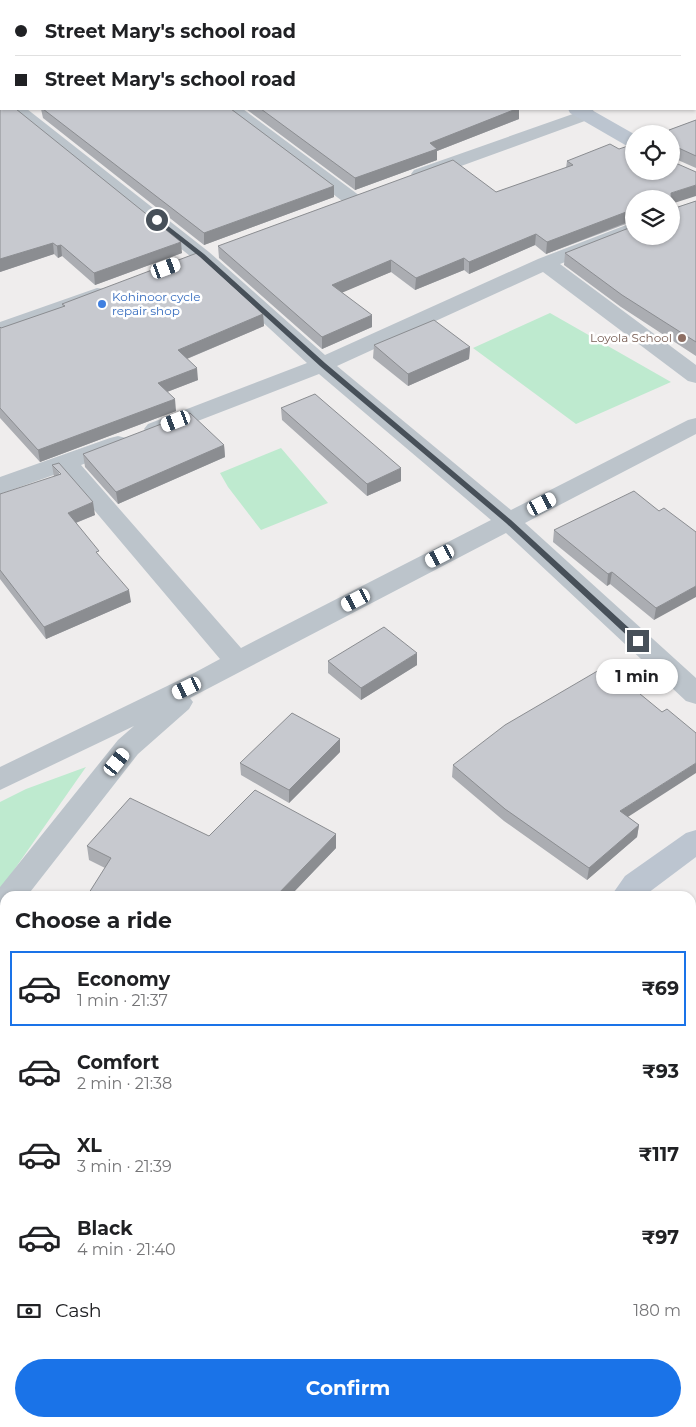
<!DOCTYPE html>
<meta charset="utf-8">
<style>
:root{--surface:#fff;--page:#f2f2f2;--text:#202124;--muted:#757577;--line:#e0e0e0;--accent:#1a73e8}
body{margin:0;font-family:Montserrat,sans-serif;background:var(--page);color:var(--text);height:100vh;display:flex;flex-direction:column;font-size:19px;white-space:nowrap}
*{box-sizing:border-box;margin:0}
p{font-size:16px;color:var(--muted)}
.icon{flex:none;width:28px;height:28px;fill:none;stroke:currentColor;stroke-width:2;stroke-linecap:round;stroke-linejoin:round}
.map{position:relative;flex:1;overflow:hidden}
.panel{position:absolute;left:0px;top:891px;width:696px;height:536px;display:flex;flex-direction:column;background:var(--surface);border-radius:15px 15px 0 0;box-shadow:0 1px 4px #0004}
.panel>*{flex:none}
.guide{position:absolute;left:0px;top:0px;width:696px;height:110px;box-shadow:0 1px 4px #0004;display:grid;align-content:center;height:110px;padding:0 15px;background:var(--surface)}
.buttons{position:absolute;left:625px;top:125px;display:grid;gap:10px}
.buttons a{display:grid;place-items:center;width:55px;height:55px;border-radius:50%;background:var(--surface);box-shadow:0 1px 4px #0004;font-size:25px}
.end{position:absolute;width:22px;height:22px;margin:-11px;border:6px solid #475059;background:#fff;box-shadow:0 0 0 2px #fff}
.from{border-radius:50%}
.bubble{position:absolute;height:35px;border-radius:18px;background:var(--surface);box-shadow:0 1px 4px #0004;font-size:16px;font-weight:700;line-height:35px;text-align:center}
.car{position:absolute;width:15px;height:30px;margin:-15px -8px;border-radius:6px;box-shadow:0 0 4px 1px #0007;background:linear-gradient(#fff 24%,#345 0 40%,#fff 0 76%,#345 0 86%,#fff 0)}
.guide b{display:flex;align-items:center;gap:18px;height:48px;font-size:19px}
.guide b+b{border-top:1px solid var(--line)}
.guide i{width:12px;height:12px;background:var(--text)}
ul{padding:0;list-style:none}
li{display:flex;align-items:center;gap:15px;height:75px;margin:0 10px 8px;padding:0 5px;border:2px solid transparent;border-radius:0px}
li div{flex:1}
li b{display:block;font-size:19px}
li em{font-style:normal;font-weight:700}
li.selected{border-color:var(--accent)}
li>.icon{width:45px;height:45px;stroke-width:1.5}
h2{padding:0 15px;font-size:22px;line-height:60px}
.pay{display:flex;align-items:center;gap:12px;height:55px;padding:0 15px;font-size:19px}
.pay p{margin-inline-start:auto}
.button{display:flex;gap:10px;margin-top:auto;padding:10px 15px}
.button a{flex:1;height:58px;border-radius:30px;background:var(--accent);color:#fff;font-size:20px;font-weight:700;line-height:58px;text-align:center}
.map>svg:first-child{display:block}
.green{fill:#beeacf}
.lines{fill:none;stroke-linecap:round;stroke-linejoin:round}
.minor{fill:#bcc4cb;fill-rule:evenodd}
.tertiary{fill:#bcc4cb;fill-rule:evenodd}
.secondary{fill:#bcc5d0;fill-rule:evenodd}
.wall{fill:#abadb2}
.shaded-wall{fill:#8b8d91}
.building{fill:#c7c9cf;stroke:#8b8d91}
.route{fill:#475059}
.shop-dot{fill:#3f7fe0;stroke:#fff;stroke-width:2}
.education-dot{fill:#8d6e63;stroke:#fff;stroke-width:2}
.labels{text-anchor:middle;stroke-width:5;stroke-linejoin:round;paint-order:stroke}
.far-shop-label{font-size:12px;fill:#366cbe;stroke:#fff;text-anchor:start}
.far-education-label{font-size:12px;fill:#785e54;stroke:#fff;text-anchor:end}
</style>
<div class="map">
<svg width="696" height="1427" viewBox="0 0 696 1427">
<rect width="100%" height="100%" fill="#efeded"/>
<!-- green -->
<path class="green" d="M550 313 671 382 576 424 473 348Z
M281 448 328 503 261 530 228 487 220 473Z
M86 767 0 890V802L26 789Z"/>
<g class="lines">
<!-- minor -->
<path class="minor" d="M7 109H27L209 252 325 355 538 259 634 222V235L560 264 696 365V383L688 381 543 272 337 366 511 510 688 420 696 418V434L525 523 696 678V704L686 701 506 533 190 698 193 702 189 709 138 754 27 896H5V906L0 905V887L118 740 134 726 0 790V767L194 673 220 659 62 472 0 494V477L110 438 118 436 126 438 130 443 126 448 81 465 241 648 491 520 319 374 164 434 156 436 148 434 144 429 148 424 307 363 195 260Z
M223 109H243L360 196 363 200 360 204 353 206 346 204Z
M587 109 593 110 595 114 593 118 428 178 421 180 414 178 411 174 414 170Z
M97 288 105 289 108 294 105 299 0 336V322Z
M691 1136 696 1138V1168L691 1167Z"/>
<!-- tertiary -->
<path class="tertiary" d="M0 1171 5 1172V1204L0 1203Z"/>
<!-- secondary -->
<path class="secondary" d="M385 0H403V1H385Z
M426 0H443V1H426Z
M568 109H590L634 134V148L627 146 570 113Z
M696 830V857L644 896H611L625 876 686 833Z
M384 1422H422V1427H384Z"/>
</g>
<!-- wall -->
<path class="wall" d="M0 5 1 109 182 253 95 285 62 256 58 258 54 254 0 272Z
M41 109H231L334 186V197L204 245 43 118Z
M246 109H519V119L437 151V160L355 190Z
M696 120V168L671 157V134H668L669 130Z
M567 161 672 204V209L696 201V356L621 307 564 265 565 253 671 236 634 199V221L546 254 535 245 469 274 464 270 415 290 391 272 342 292 372 327 322 349 219 258 218 246 496 192 566 168Z
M62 304 263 314 264 326 187 359 198 380 167 392 176 411 40 462 0 418V327L1 328 63 307Z
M374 345 470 347 469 359 408 386 373 358Z
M281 408 401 481 367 496 282 420Z
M224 445 225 457 118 504 85 467 83 454Z
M52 465 95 515 76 523 131 602 46 639 0 579V494L54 477Z
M659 511 696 532 654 620 610 584 607 586 553 542 554 530Z
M328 661 417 665 361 700 328 673Z
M340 752 289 803 241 775 240 763Z
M453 765 628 817 639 825 637 837 587 880 504 821 452 777Z
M336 834V848L290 896H87L105 868 89 860 87 846 209 836Z
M696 1101V1121L691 1118V1110L693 1105Z
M691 1163 696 1166V1291L691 1288Z
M691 1387 696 1417 692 1427H510L509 1422H691Z"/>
<!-- shaded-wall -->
<path class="shaded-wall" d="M516 109H519V119L437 151V160L355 190V178L430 143Z
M696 185V196L671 204V193Z
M334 186V197L204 245V233Z
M634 209 633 220 546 254 547 242Z
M536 234 535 245 469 274V262Z
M181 242 182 253 95 285 94 273Z
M53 243 54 254 0 272V259Z
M61 245 62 256 58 258 57 246Z
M464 258V270L415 290 416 278Z
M391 260V272L332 297V285Z
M263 314 264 326 179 362 178 350Z
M372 315V327L322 349V337Z
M470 347 469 359 408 386V374Z
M197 368 198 380 159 395 158 383Z
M175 399 176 411 40 462 38 450Z
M224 445 225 457 118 504 116 492Z
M401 468V481L367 496V484Z
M93 502 95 515 70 525 68 513Z
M612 572 610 584 607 586 608 574Z
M696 586V597L654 620 656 608Z
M129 590 131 602 46 639 44 627Z
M417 653V665L361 700V688Z
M340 739V752L289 803V790Z
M696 763V773L617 824 620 811Z
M639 825 637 837 587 880 589 868Z
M336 834V848L290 896H276Z
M3 1080 5 1086V1094L0 1104V1086Z"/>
<!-- building -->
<path class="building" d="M36 0H334L335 1H36Z
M534 0H615V1H534Z
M0 5 1 10V109H16L181 242 94 273 61 245 57 246 53 243 0 259Z
M43 109H231L334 186 204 233Z
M261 109H516L430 143 437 149 355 178Z
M696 120V156L672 145 671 150V134H669V130Z
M610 144 619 149 634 144V171H671V161L696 172V185L671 193 672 209 696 201V342L622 295 565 253 634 226V236H671V199H634V209L547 242 536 234 469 262 464 258 416 278 391 260 332 285 372 315 322 337 218 246 453 160 496 192 573 165 567 161Z
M197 253 263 314 178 350 197 368 158 383 175 399 38 450 0 408V327L1 328 65 306 62 304Z
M434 320 470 347 408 374 374 345Z
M315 394 401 468 367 484 281 408Z
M190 413 224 445 116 492 83 454Z
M59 463 93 502 68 513 99 551 96 552 129 590 44 627 0 570V494L61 474 52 465Z
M634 491 659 511 664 508 696 532V586L656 608 612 572 608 574 554 530Z
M384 627 417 653 361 688 328 661Z
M606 666 662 712 667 709 696 733V763L620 811 639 825 589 868 505 809 453 765 505 725Z
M292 713 340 739 289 790 240 763Z
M255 790 336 834 276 896H238L233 893 230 896H87L111 858 87 846 130 798 209 836Z
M0 1029 5 1031V1080H3L0 1086Z
M696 1101V1108L693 1105Z
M691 1163 696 1166V1274L691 1270Z
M691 1387 696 1417H691Z
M513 1422H662L663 1427H513Z"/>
<!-- route -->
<path class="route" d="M155 219H159L204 254 325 363 511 520 641 639V643H635L506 523 320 366 200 257 155 221Z"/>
<!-- markers -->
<circle class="shop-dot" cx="102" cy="304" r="5"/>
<circle class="education-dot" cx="682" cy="338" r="5"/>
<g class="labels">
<!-- far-shop labels -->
<g class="far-shop-label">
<text x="112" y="301">Kohinoor cycle<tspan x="112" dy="14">repair shop</tspan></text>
</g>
<!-- far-education labels -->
<g class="far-education-label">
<text x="672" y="342">Loyola School</text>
</g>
</g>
</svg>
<div class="buttons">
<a><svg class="icon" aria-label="locate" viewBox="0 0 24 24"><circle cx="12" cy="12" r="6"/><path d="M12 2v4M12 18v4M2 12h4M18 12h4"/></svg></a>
<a><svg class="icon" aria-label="layers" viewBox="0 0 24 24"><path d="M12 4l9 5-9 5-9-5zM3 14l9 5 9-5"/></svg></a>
</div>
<i class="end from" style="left:157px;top:220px"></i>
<i class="end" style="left:638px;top:641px"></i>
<div class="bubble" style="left:596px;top:659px;width:82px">1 min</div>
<i class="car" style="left:166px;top:268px;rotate:70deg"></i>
<i class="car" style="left:176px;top:421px;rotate:249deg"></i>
<i class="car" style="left:542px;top:504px;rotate:63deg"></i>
<i class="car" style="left:440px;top:556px;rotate:243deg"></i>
<i class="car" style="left:356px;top:600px;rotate:243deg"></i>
<i class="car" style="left:187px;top:688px;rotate:244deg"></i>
<i class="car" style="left:117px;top:762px;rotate:39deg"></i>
<div class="guide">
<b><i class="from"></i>Street Mary's school road</b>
<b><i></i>Street Mary's school road</b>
</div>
<section class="panel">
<h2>Choose a ride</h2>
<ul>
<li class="selected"><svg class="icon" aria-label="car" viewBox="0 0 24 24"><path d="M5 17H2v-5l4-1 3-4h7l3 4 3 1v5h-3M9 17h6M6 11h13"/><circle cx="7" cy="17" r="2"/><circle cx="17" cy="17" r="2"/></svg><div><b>Economy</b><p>1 min · 21:37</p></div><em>₹69</em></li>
<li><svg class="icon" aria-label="car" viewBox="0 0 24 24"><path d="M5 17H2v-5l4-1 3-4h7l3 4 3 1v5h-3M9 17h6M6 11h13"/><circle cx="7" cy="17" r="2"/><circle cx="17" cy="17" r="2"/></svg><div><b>Comfort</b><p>2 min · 21:38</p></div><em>₹93</em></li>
<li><svg class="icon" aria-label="car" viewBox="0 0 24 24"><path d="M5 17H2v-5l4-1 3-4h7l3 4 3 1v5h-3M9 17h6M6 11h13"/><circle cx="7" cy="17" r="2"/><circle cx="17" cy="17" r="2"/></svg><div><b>XL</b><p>3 min · 21:39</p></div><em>₹117</em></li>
<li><svg class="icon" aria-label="car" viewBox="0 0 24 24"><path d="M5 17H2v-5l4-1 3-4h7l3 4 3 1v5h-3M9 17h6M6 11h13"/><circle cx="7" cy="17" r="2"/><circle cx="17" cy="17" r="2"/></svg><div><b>Black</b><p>4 min · 21:40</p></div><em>₹97</em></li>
</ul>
<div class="pay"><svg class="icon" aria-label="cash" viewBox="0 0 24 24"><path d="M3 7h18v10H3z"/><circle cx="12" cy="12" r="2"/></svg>Cash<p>180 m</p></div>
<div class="button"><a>Confirm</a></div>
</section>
</div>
